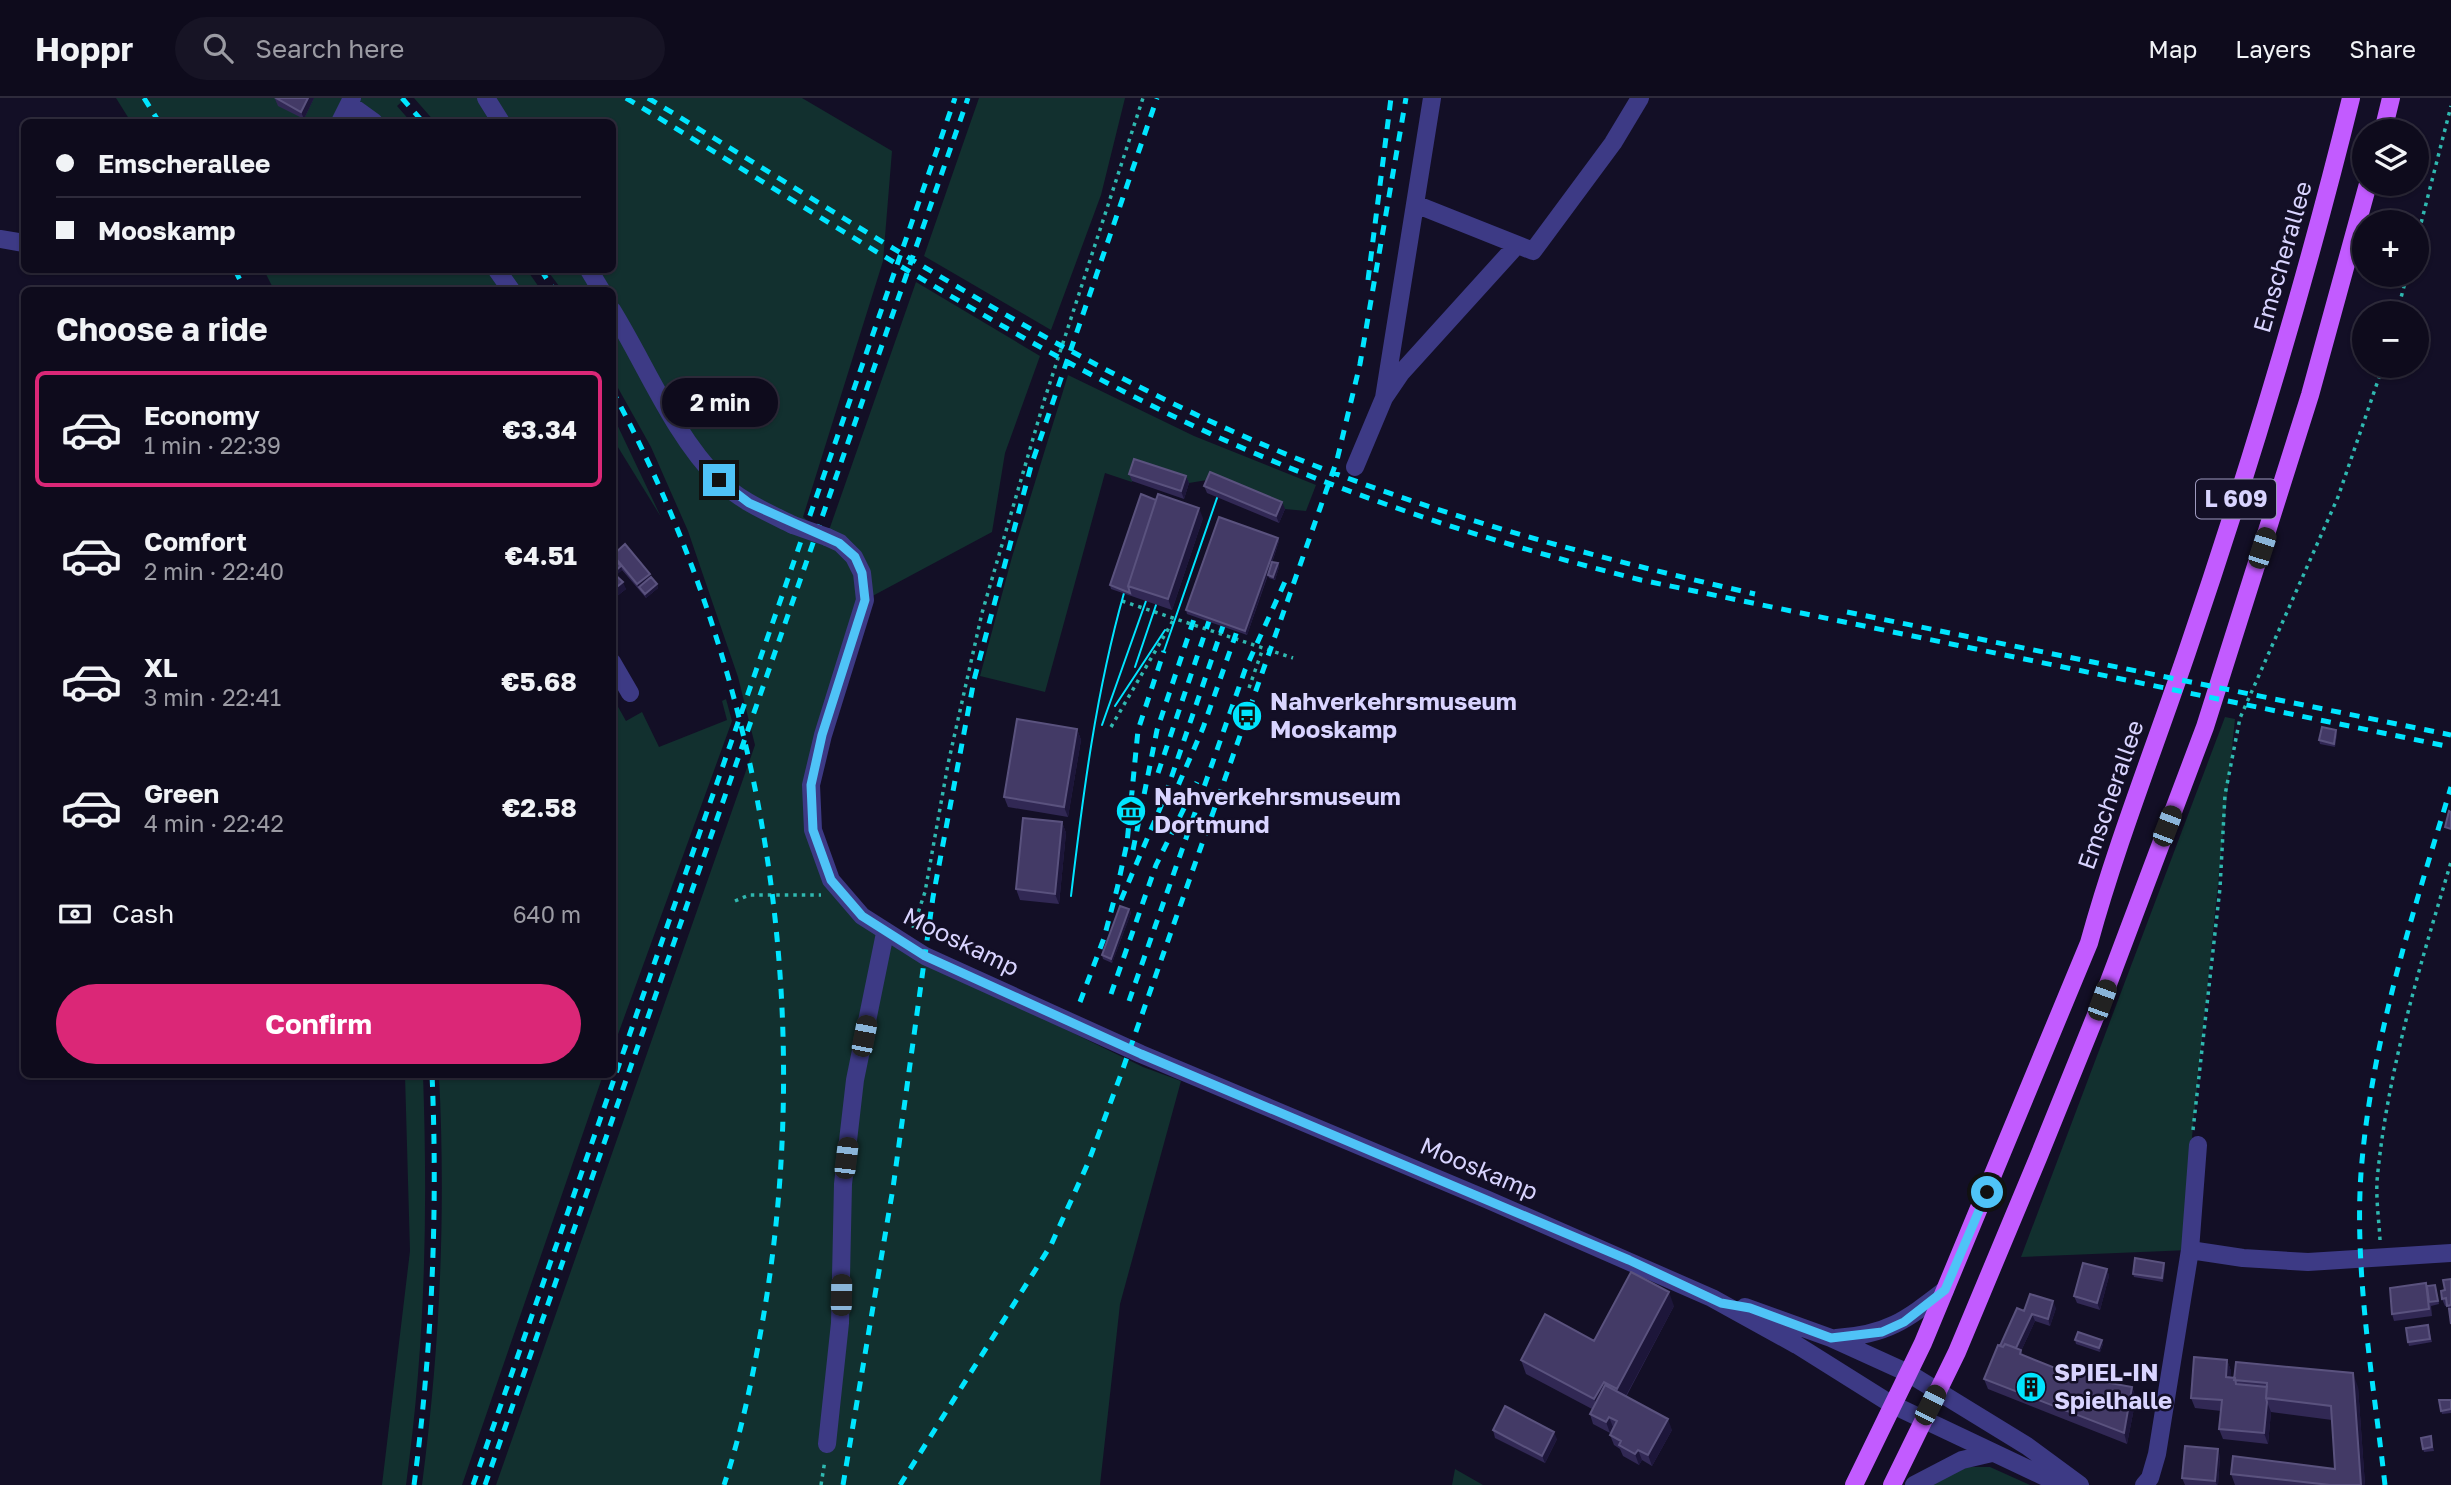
<!DOCTYPE html>
<meta charset="utf-8">
<style>
:root{--surface:#0e0b1c;--page:#171425;--text:#f1f3f6;--muted:#9b9ba3;--line:#2e2b3b;--accent:#db2777}
body{margin:0;font-family:"Golos Text",sans-serif;background:var(--page);color:var(--text);height:100vh;display:flex;flex-direction:column;font-size:26px;white-space:nowrap}
*{box-sizing:border-box;margin:0}
p{font-size:23px;color:var(--muted)}
.icon{flex:none;width:38px;height:38px;fill:none;stroke:currentColor;stroke-width:2;stroke-linecap:round;stroke-linejoin:round}
.map{position:relative;flex:1;overflow:hidden}
.panel{position:absolute;left:21px;top:189px;width:595px;height:791px;display:flex;flex-direction:column;background:var(--surface);border-radius:10px;box-shadow:0 2px 5px #0004,0 0 0 2px var(--line)}
.panel>*{flex:none}
.guide{position:absolute;left:21px;top:21px;width:595px;height:154px;border-radius:10px;box-shadow:0 2px 5px #0004,0 0 0 2px var(--line);display:grid;align-content:center;height:154px;padding:0 35px;background:var(--surface)}
.tools{position:absolute;left:2352px;top:21px;display:grid;gap:14px}
.tools a{display:grid;place-items:center;width:77px;height:77px;border-radius:50%;background:var(--surface);box-shadow:0 2px 5px #0004,0 0 0 2px var(--line);font-size:35px}
.end{position:absolute;width:32px;height:32px;margin:-16px;border:9px solid #4fc3f7;background:#111;box-shadow:0 0 0 4px #111}
.from{border-radius:50%}
.bubble{position:absolute;height:49px;border-radius:24px;background:var(--surface);box-shadow:0 2px 5px #0004,0 0 0 2px var(--line);font-size:23px;font-weight:700;line-height:49px;text-align:center}
.car{position:absolute;width:21px;height:42px;margin:-21px -10px;border-radius:9px;box-shadow:0 0 5px 2px #0007;background:linear-gradient(#222 24%,#8ab4d8 0 40%,#222 0 76%,#8ab4d8 0 86%,#222 0)}
.guide b{display:flex;align-items:center;gap:24px;height:66px;font-size:26px}
.guide b+b{border-top:2px solid var(--line)}
.guide i{width:18px;height:18px;background:var(--text)}
ul{padding:0;list-style:none}
li{display:flex;align-items:center;gap:21px;height:116px;margin:0 14px 10px;padding:0 21px;border:4px solid transparent;border-radius:10px}
li div{flex:1}
li b{display:block;font-size:26px}
li em{font-style:normal;font-weight:700}
li.current{border-color:var(--accent)}
li>.icon{width:63px;height:63px;stroke-width:1.5}
h2{padding:0 35px;font-size:32px;line-height:84px}
.pay{display:flex;align-items:center;gap:18px;height:77px;padding:0 35px;font-size:26px}
.pay p{margin-inline-start:auto}
.button{display:flex;gap:14px;margin-top:auto;padding:14px 35px}
.button a{flex:1;height:80px;border-radius:42px;background:var(--accent);color:#fff;font-size:28px;font-weight:700;line-height:80px;text-align:center}
header{display:flex;align-items:center;gap:42px;box-sizing:border-box;height:98px;padding:0 35px;background:var(--surface);border-bottom:2px solid var(--line)}
header strong{font-size:33px}
nav{display:flex;gap:38px;margin-inline-start:auto;font-size:24px}
.search{width:490px;height:63px;background:var(--page);display:flex;align-items:center;gap:18px;box-sizing:border-box;padding:0 24px;border-radius:38px;color:var(--muted);font-size:26px}
.map>svg:first-child{display:block}
.green{fill:#12302f}
.lines{fill:none;stroke-linecap:round;stroke-linejoin:round}
.path{stroke:#2fb8b0;stroke-width:3.5;stroke-dasharray:3.5 5;stroke-linecap:butt}
.minor{stroke:#3d3a85;stroke-width:18}
.major{stroke:#c25bff;stroke-width:18}
.tram{stroke:#00e5ff;stroke-width:2}
.rail{stroke:#00e5ff;stroke-width:5;stroke-dasharray:10 9;stroke-linecap:butt}
.minor-bridge{stroke:#3d3a85;stroke-width:18}
.wall{fill:#312854}
.shaded-wall{fill:#1d163a}
.building{fill:#433a66;stroke:#5a527e;stroke-width:2}
.route{stroke:#4fc3f7;stroke-width:9}
.labels{text-anchor:middle;stroke-width:5;stroke-linejoin:round;paint-order:stroke}
.shield{fill:#130f26;stroke:#9e99be;stroke-width:2}
.shield-label{font-size:23px;font-weight:bold;fill:#d9d4ff}
.street-label{font-size:24px;fill:#d9d4ff;stroke:#130f26}
.poi-label{font-size:24px;font-weight:bold;fill:#d9d4ff;stroke:#130f26;text-anchor:start}
</style>
<header>
<strong>Hoppr</strong>
<div class="search"><svg class="icon" aria-label="search" viewBox="0 0 24 24"><circle cx="10" cy="10" r="6"/><path d="M15 15l6 6"/></svg>Search here</div>
<nav><a>Map</a><a>Layers</a><a>Share</a></nav>
</header>
<div class="map">
<svg width="2451" height="1387" viewBox="0 0 2451 1387">
<rect width="100%" height="100%" fill="#130f26"/>
<!-- green -->
<path class="green" d="M116 0H406L397 8 411 24H131Z
M414 0H802L892 53 883 163 803 419 827 438 916 184 1040 258 1005 355 992 434 865 502 823 637 813 732 822 783 856 823 894 848 1143 969 1181 983 1120 1206 1100 1387H496L755 647 738 579 688 433 651 349 613 281 612 192H562L547 172H612V24H435Z
M979 0H1125L1101 97 1051 232 924 158Z
M264 172H489L504 192H274Z
M503 172H527L541 192H519Z
M1068 277 1194 338 1316 387 1306 413 1285 411 1213 381 1189 385 1136 369 1132 384 1105 375 1045 594 980 578 1012 459Z
M613 318 661 419 613 341Z
M613 600 626 623 642 614 659 649 727 622 722 603 726 601 732 623 613 950Z
M2225 619 2235 621 2192 1039 2198 1047 2190 1152 2021 1159Z
M405 977H423C428 1115 425 1250 406 1387H382L410 1153Z
M439 977H603L462 1387H422C440 1250 446 1114 439 977Z
M1964 1369H1990L2030 1387H1927Z
M1455 1371 1483 1387H1452Z"/>
<g class="lines">
<!-- path -->
<path class="path" d="M2417 141 2451 8
M2397 215 2407 177
M1122 503 1293 560
M1249 590 1263 550
M1111 629 1174 521
M735 803 749 797H821
M913 830 925 794 948 666 982 515 1044 303 1143 0
M2193 1032 2220 790 2225 697 2240 620 2338 399 2383 268
M2380 1142C2379 1123 2376 1102 2377 1083 2387 974 2420 868 2451 764
M821 1387 825 1362"/>
<!-- minor -->
<path class="minor" d="M486 0 501 24
M349 6 374 24
M340 24 352 0
M1415 106 1533 153 1613 45 1640 0
M0 141 24 145
M497 172 511 192
M589 172 601 192
M612 212C646 267 673 336 719 382 740 403 767 414 793 427
M1384 300 1432 0
M1355 369 1384 300 1401 275 1517 147
M827 439 840 445 854 459 862 475 865 502 823 637 811 687 813 732 831 782 862 818 925 858 1141 956 1486 1101 1712 1200 1797 1247 1891 1306 2062 1387
M612 564 630 595
M2190 1152 2243 1160 2308 1164 2451 1155
M1745 1209 1831 1240 1908 1275 2027 1348 2080 1387
M1836 1240C1887 1237 1906 1222 1945 1192
M827 1346 840 1225 843 1086 855 982 885 835
M1914 1387 1962 1362 1992 1355
M2144 1387 2150 1380 2157 1356 2190 1152 2198 1047"/>
<!-- major -->
<path class="major" d="M2383 33 2391 0
M1854 1387 1923 1245 2089 845C2116 747 2154 651 2187 554 2249 372 2305 187 2351 0
M1892 1387 1957 1254 2038 1060 2102 902 2205 629 2310 297 2368 86"/>
<!-- tram -->
<path class="tram" d="M1164 553 1217 400
M1135 569 1156 507
M1115 608 1165 532
M1102 627 1146 503
M1071 798C1083 696 1096 594 1124 495"/>
<!-- rail -->
<path class="rail" d="M144 0 159 24
M402 0 423 24
M626 0C813 113 998 236 1196 329 1339 396 1489 444 1641 482L2451 649
M648 0C847 120 1043 252 1257 344 1418 413 1584 457 1755 496
M235 172 245 192
M541 172 554 192
M1368 182 1391 0
M612 292C764 574 817 906 763 1221 753 1277 742 1333 724 1387
M1847 514 2451 637
M1158 675 1209 523
M1171 704 1203 630 1237 533
M1133 752 1157 632 1195 518
M1121 802 1164 701 1223 528
M1111 896 1156 767 1197 684
M1129 903 1245 572 1288 477
M1080 904 1104 840 1117 791 1127 745 1138 632 1164 553
M414 1387C432 1250 438 1114 432 976
M473 1387 955 0
M485 1387 968 0
M843 1387 893 1090 933 799 974 582 1031 368 1157 0
M900 1387 1051 1147 1088 1065 1120 979 1337 362 1360 266 1406 0
M2385 1387C2374 1288 2354 1174 2361 1075 2371 943 2413 815 2451 689"/>
<!-- minor-bridge -->
<path class="minor-bridge" d="M793 427 827 439"/>
</g>
<!-- wall -->
<path class="wall" d="M314 0 304 21 278 8 275 1Z
M1129 376 1186 378 1189 385 1184 401 1132 383Z
M1204 388 1285 411 1279 425 1207 395Z
M1203 420 1172 512 1111 491 1110 487Z
M1278 440 1279 443 1270 471 1278 465 1279 469 1275 482 1269 480 1268 477 1247 537 1187 516 1186 512Z
M613 457 651 479 657 486 658 490 646 500 622 472 616 477 626 491 612 502 614 460Z
M1077 631 1081 642 1068 719 1008 709 1004 699Z
M2337 636 2335 649 2320 646 2319 642Z
M1062 724 1066 735 1059 806 1020 802 1016 791Z
M1129 811 1131 815 1112 865 1103 861 1102 857Z
M2165 1168 2163 1184 2134 1179 2133 1176Z
M2107 1171 2109 1178 2100 1212 2077 1205 2074 1198Z
M2451 1181V1226L2449 1211 2447 1208H2445L2442 1201 2445 1192Z
M2426 1185 2427 1188 2435 1187 2436 1191 2439 1206 2431 1208 2432 1218 2394 1223 2392 1216Z
M1674 1208 1626 1299 1672 1332 1652 1368 1642 1362 1639 1367 1623 1358 1620 1351 1614 1347 1610 1337 1614 1330 1610 1335 1593 1326 1590 1316 1592 1311 1526 1276 1521 1262 1594 1243Z
M2056 1210 2050 1228 2035 1223 2021 1253 2023 1257 2070 1276 2090 1273 2093 1282 2132 1289 2136 1300 2127 1346 1988 1291 1984 1281 2024 1213Z
M2428 1227 2432 1244 2409 1248 2408 1244Z
M2075 1242 2103 1246 2100 1254 2076 1246Z
M2227 1262 2231 1273 2230 1279 2358 1289 2365 1387H2235L2231 1376 2335 1371 2332 1322 2271 1314 2268 1346 2223 1341 2219 1331 2221 1313 2195 1310 2191 1300Z
M2451 1302V1315L2442 1316 2441 1313Z
M1493 1332 1557 1341 1545 1365 1495 1340Z
M2431 1338 2434 1353 2424 1354 2423 1351Z
M2220 1358 2218 1387H2185L2182 1380Z"/>
<!-- shaded-wall -->
<path class="shaded-wall" d="M308 0H314L304 21 301 14Z
M1186 378 1189 385 1184 401 1181 393Z
M1282 404 1285 411 1279 425 1276 418Z
M1199 410 1203 420 1172 512 1168 501Z
M1278 440 1279 443 1247 537 1245 533Z
M1278 465 1279 469 1275 482 1273 479Z
M621 468 622 472 613 480 612 475Z
M650 476 652 483 639 489 637 486Z
M623 484 626 491 612 502V493Z
M657 486 658 490 646 500 645 496Z
M1077 631 1081 642 1068 719 1064 709Z
M2336 632 2337 636 2335 649 2334 646Z
M1062 724 1066 735 1059 806 1055 796Z
M1129 811 1131 815 1112 865 1111 861Z
M2164 1165 2165 1168 2163 1184 2162 1180Z
M2107 1171 2109 1178 2100 1212 2097 1205Z
M1669 1194 1674 1208 1622 1305 1617 1291Z
M2053 1203 2056 1210 2050 1228 2048 1221Z
M2032 1216 2035 1223 2021 1253 2025 1263 2015 1253Z
M2102 1242 2103 1246 2100 1254 2099 1250Z
M2227 1262 2231 1273 2229 1290 2226 1279Z
M2353 1275 2358 1289 2365 1387H2361Z
M1604 1284 1609 1298 1600 1315 1594 1301Z
M2132 1289 2136 1300 2127 1346 2124 1335Z
M2267 1304 2271 1314 2268 1346 2264 1335Z
M1609 1319 1613 1329 1610 1335 1606 1324Z
M1668 1321 1672 1332 1652 1368 1648 1357Z
M1554 1334 1557 1341 1545 1365 1542 1358Z
M2218 1351 2220 1358 2218 1387H2217L2215 1383Z
M1638 1352 1642 1362 1639 1367 1635 1356Z"/>
<!-- building -->
<path class="building" d="M276 0H308L301 14Z
M1134 361 1186 378 1181 393 1129 376Z
M1210 374 1282 404 1276 418 1204 388Z
M1141 396 1156 402 1128 488 1130 495 1110 487Z
M1158 396 1199 410 1168 501 1128 488Z
M1219 419 1278 440 1245 533 1186 512Z
M625 446 650 476 637 486 613 457Z
M614 460 621 468 613 475 612 462Z
M1272 464 1278 465 1273 479 1268 477Z
M612 474 623 484 612 493Z
M651 479 657 486 645 496 639 489Z
M1017 621 1077 631 1064 709 1004 699Z
M2322 629 2336 632 2334 646 2319 642Z
M2449 713 2451 714V731L2445 729Z
M1023 720 1062 724 1055 796 1016 791Z
M1120 808 1129 811 1111 861 1102 857Z
M2135 1160 2164 1165 2162 1180 2133 1176Z
M2083 1165 2107 1171 2097 1205 2074 1198Z
M1631 1174 1669 1194 1617 1291 1604 1284 1594 1301 1521 1262 1545 1216 1594 1243Z
M2451 1181V1207L2447 1208 2446 1200 2442 1201 2441 1193 2445 1192 2443 1182Z
M2426 1185 2429 1211 2392 1216 2390 1190Z
M2435 1187 2438 1203 2429 1204 2427 1188Z
M2030 1196 2053 1203 2048 1221 2032 1216 2016 1250 2005 1246 2003 1249 2000 1248 2017 1210 2024 1213Z
M2449 1211H2451V1226Z
M2428 1227 2430 1241 2408 1244 2406 1230Z
M2078 1234 2102 1242 2099 1250 2075 1242Z
M2005 1246 2021 1252 2020 1256 2070 1276 2072 1269 2090 1273 2088 1281 2132 1289 2124 1335 1984 1281 1998 1247 2003 1249Z
M2194 1259 2227 1262 2226 1279 2235 1280 2236 1286 2267 1289 2266 1300 2267 1304 2264 1335 2219 1331 2222 1302 2191 1300Z
M2236 1264 2353 1275 2361 1387H2330L2231 1376 2233 1358 2335 1371 2331 1308 2266 1300 2267 1285 2234 1282Z
M1605 1287 1668 1321 1648 1357 1638 1352 1635 1356 1619 1347 1621 1343 1610 1337 1617 1323 1609 1319 1606 1324 1590 1316Z
M2439 1302H2451V1311L2441 1313Z
M1505 1308 1554 1334 1542 1358 1493 1332Z
M2431 1338 2432 1349 2423 1351 2421 1340Z
M2185 1348 2218 1351 2215 1383 2182 1380Z"/>
<g class="lines">
<!-- route -->
<path class="route" d="M719 382 749 405 839 445 855 459 862 475 865 502 822 637 811 687 813 732 831 782 862 818 925 858 1141 956 1629 1162 1721 1205 1750 1210 1831 1240 1882 1234 1904 1224 1945 1192 1987 1094"/>
</g>
<!-- icons -->
<defs>
<g id="bus-disc" transform="scale(1.575)"><circle r="9.5" fill="#00e5ff" stroke="#130f26"/><path d="M-5-6H5V4H4V6H2V4H-2V6H-4V4H-5ZM-3.5-4V0h7V-4ZM-3.5 1.2v1.5H-2V1.2ZM2 1.2v1.5H3.5V1.2Z" fill="#111"/></g>
<g id="museum-disc" transform="scale(1.575)"><circle r="9.5" fill="#00e5ff" stroke="#130f26"/><path d="M0-6L6-3V-2H-6V-3ZM-5-1h2V3h-2ZM-1-1h2V3h-2ZM3-1h2V3H3ZM-6 4H6V6H-6Z" fill="#111"/></g>
<g id="building-disc" transform="scale(1.575)"><circle r="9.5" fill="#00e5ff" stroke="#130f26"/><path d="M-4-6H4V6H1V3H-1V6H-4ZM-2.5-4.3h1.7v1.8h-1.7ZM.8-4.3h1.7v1.8H.8ZM-2.5-1h1.7V.8h-1.7ZM.8-1h1.7V.8H.8Z" fill="#111"/></g>
</defs>
<g fill-rule="evenodd">
<use href="#bus-disc" x="1247" y="618"/>
<use href="#museum-disc" x="1131" y="713"/>
<use href="#building-disc" x="2031" y="1289"/>
</g>
<g class="labels">
<!-- shield labels -->
<rect class="shield" x="2196" y="381.5" width="80" height="39" rx="5"/>
<g class="shield-label">
<text x="2236" y="409">L 609</text>
</g>
<!-- street labels -->
<g class="street-label">
<text transform="translate(2283 159) rotate(-74)" y="8">Emscherallee</text>
<text transform="translate(2111 697) rotate(-71)" y="8">Emscherallee</text>
<text transform="translate(961 844) rotate(26)" y="8">Mooskamp</text>
<text transform="translate(1479 1071) rotate(23)" y="8">Mooskamp</text>
</g>
<!-- poi labels -->
<g class="poi-label">
<text x="1270" y="612">Nahverkehrsmuseum<tspan x="1270" dy="28">Mooskamp</tspan></text>
<text x="1154" y="707">Nahverkehrsmuseum<tspan x="1154" dy="28">Dortmund</tspan></text>
<text x="2054" y="1283">SPIEL-IN<tspan x="2054" dy="28">Spielhalle</tspan></text>
</g>
</g>
</svg>
<div class="tools">
<a><svg class="icon" aria-label="layers" viewBox="0 0 24 24"><path d="M12 4l9 5-9 5-9-5zM3 14l9 5 9-5"/></svg></a>
<a>+</a>
<a>−</a>
</div>
<i class="end from" style="left:1987px;top:1094px"></i>
<i class="end" style="left:719px;top:382px"></i>
<div class="bubble" style="left:662px;top:280px;width:116px">2 min</div>
<i class="car" style="left:2262px;top:450px;rotate:18deg"></i>
<i class="car" style="left:2167px;top:728px;rotate:21deg"></i>
<i class="car" style="left:2102px;top:902px;rotate:20deg"></i>
<i class="car" style="left:864px;top:938px;rotate:11deg"></i>
<i class="car" style="left:846px;top:1060px;rotate:7deg"></i>
<i class="car" style="left:841px;top:1197px;rotate:1deg"></i>
<i class="car" style="left:1930px;top:1307px;rotate:27deg"></i>
<div class="guide">
<b><i class="from"></i>Emscherallee</b>
<b><i></i>Mooskamp</b>
</div>
<section class="panel">
<h2>Choose a ride</h2>
<ul>
<li class="current"><svg class="icon" aria-label="car" viewBox="0 0 24 24"><path d="M5 17H2v-5l4-1 3-4h7l3 4 3 1v5h-3M9 17h6M6 11h13"/><circle cx="7" cy="17" r="2"/><circle cx="17" cy="17" r="2"/></svg><div><b>Economy</b><p>1 min · 22:39</p></div><em>€3.34</em></li>
<li><svg class="icon" aria-label="car" viewBox="0 0 24 24"><path d="M5 17H2v-5l4-1 3-4h7l3 4 3 1v5h-3M9 17h6M6 11h13"/><circle cx="7" cy="17" r="2"/><circle cx="17" cy="17" r="2"/></svg><div><b>Comfort</b><p>2 min · 22:40</p></div><em>€4.51</em></li>
<li><svg class="icon" aria-label="car" viewBox="0 0 24 24"><path d="M5 17H2v-5l4-1 3-4h7l3 4 3 1v5h-3M9 17h6M6 11h13"/><circle cx="7" cy="17" r="2"/><circle cx="17" cy="17" r="2"/></svg><div><b>XL</b><p>3 min · 22:41</p></div><em>€5.68</em></li>
<li><svg class="icon" aria-label="car" viewBox="0 0 24 24"><path d="M5 17H2v-5l4-1 3-4h7l3 4 3 1v5h-3M9 17h6M6 11h13"/><circle cx="7" cy="17" r="2"/><circle cx="17" cy="17" r="2"/></svg><div><b>Green</b><p>4 min · 22:42</p></div><em>€2.58</em></li>
</ul>
<div class="pay"><svg class="icon" aria-label="cash" viewBox="0 0 24 24"><path d="M3 7h18v10H3z"/><circle cx="12" cy="12" r="2"/></svg>Cash<p>640 m</p></div>
<div class="button"><a>Confirm</a></div>
</section>
</div>
